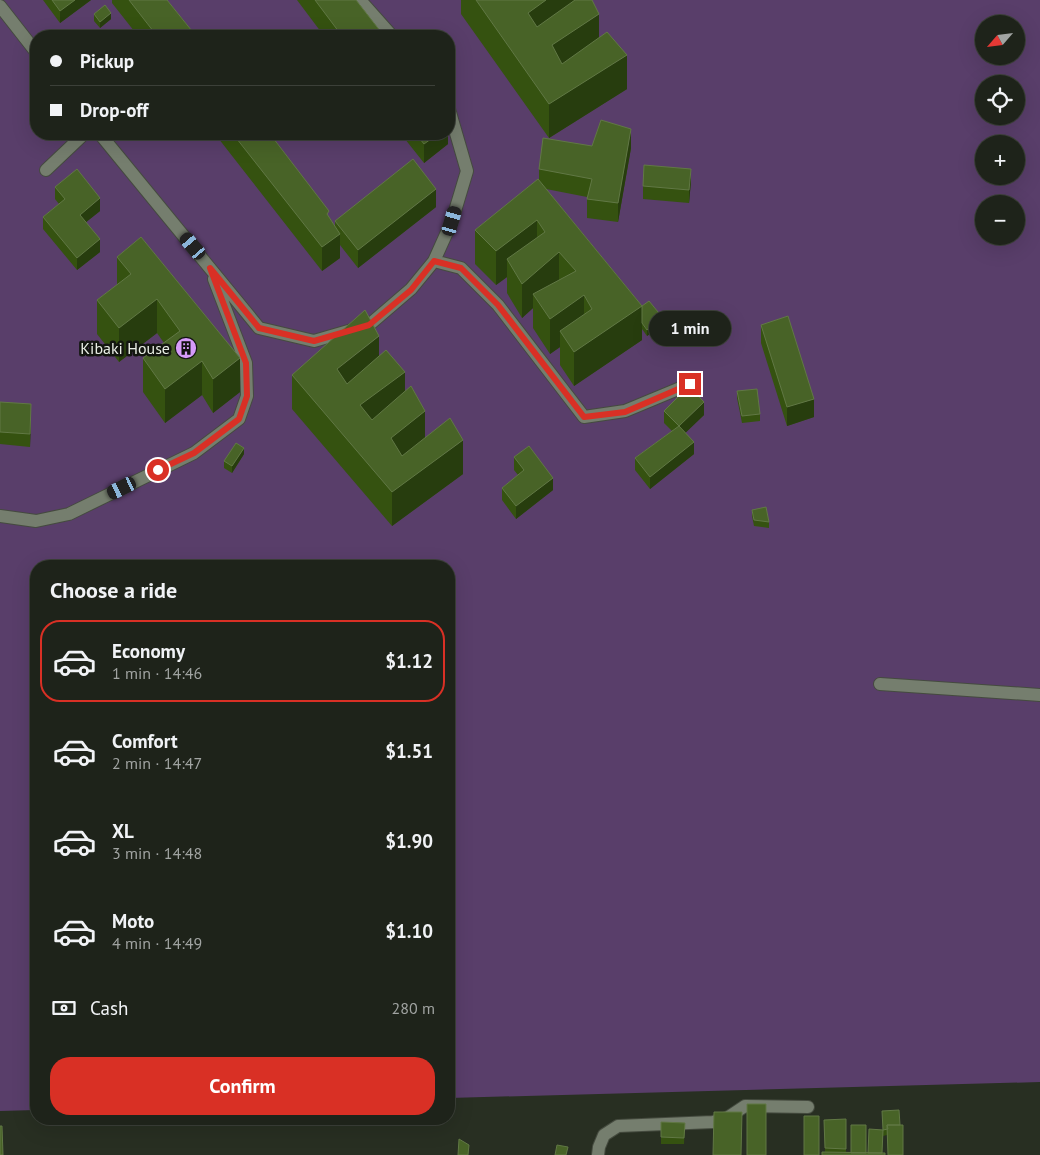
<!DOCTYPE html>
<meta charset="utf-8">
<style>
:root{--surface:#1e231a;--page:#262b23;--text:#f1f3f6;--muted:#a1a4a2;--line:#3c4039;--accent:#d93025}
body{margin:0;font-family:"PT Sans",sans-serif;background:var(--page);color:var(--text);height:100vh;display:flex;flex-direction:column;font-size:19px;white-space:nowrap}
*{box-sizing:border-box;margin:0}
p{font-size:16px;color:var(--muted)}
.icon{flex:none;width:28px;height:28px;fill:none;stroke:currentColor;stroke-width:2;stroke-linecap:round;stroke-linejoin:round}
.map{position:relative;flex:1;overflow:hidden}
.details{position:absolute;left:30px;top:560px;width:425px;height:565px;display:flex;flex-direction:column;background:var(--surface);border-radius:20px;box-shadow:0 5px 20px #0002,0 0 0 1px var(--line)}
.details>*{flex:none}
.guide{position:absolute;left:30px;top:30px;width:425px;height:110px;border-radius:20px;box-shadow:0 5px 20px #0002,0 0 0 1px var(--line);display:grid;align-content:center;height:110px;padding:0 20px;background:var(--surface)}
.needle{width:32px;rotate:242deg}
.controls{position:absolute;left:975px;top:15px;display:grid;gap:10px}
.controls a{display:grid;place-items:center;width:50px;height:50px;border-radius:50%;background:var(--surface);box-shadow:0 5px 20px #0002,0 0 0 1px var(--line);font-size:25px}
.end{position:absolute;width:22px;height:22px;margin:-11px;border:6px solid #d93025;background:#fff;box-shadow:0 0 0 2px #fff}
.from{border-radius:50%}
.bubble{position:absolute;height:35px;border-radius:18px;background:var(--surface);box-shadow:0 5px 20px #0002,0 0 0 1px var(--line);font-size:16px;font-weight:600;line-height:35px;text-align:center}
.car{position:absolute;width:15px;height:30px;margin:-15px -8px;border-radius:6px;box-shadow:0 0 4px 1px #0007;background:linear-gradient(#222 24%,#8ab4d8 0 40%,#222 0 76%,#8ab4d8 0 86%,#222 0)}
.guide b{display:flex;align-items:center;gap:18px;height:48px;font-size:19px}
.guide b+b{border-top:1px solid var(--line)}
.guide i{width:12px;height:12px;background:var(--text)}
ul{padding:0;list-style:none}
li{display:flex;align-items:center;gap:15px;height:82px;margin:0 10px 8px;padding:0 10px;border:2px solid transparent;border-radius:20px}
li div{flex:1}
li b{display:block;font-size:19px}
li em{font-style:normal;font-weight:600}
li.active{border-color:var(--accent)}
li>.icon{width:45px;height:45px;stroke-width:1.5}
h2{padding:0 20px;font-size:22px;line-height:60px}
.pay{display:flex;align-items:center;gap:12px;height:55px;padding:0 20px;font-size:19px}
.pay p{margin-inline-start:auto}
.cta{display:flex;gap:10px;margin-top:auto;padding:10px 20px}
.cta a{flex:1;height:58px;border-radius:20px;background:var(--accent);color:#fff;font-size:20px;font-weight:600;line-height:58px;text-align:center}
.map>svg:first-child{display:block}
.green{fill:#593e6a;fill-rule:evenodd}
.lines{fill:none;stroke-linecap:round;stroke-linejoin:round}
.minor-casing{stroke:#454b3f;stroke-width:14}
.minor{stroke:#757e6e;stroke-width:12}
.wall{fill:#355210}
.shaded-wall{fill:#273d0e}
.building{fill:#486327;stroke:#617845}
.route{stroke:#d93025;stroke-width:6}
.labels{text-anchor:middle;stroke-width:5;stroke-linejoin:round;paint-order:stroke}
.poi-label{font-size:16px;fill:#e9eee5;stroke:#131610;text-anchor:end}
</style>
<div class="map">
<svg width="1040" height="1155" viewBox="0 0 1040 1155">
<rect width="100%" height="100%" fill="#282f22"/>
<!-- green -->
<path class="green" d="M0 0H1040V1082L449 1098V566H36V1110L0 1111ZM984 24H1016V56H984ZM36 36H449V134H36ZM984 84H1016V116H984ZM984 144H1016V176H984ZM984 204H1016V236H984Z"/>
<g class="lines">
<!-- minor casing -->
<g class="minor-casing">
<path id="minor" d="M360 0 392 36
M0 6 36 52
M100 134 259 328 314 341 369 325 411 289 434 261 452 221 467 171 449 109
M46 170 84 134
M434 261 461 268 498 305 584 417 625 411 690 384
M0 516 36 521 69 514 194 453 239 419 247 396 246 363 214 279
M880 684 1040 695
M598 1155 599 1147 604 1135 618 1126 713 1122 727 1118 745 1106 808 1107"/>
</g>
<!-- minor -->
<use href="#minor" class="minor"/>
</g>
<!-- wall -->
<path class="wall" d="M43 0H91L60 23Z
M112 0H167L196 36H138L112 3Z
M297 0H356L384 36H324Z
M461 0H574L599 37 627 89 549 138 461 14Z
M94 14 111 19 100 28 94 21Z
M215 134H270L335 226V221L436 207 358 268 340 245V258L322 271Z
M401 134H448V144L424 163Z
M592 146 631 148 618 222 587 218V197L546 189 642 306 663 324 647 336 642 329V340L574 386 560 365V347L550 354 533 328V308L522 318 507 293V277L496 285 475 264V230L539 180V169Z
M691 181 689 203 643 199V186Z
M55 187 100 211 86 222 100 252 77 270 43 229V217L59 204 55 199Z
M141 237 240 392 213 413 202 395 165 423 143 392V358L164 343 157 333 119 362 97 334V300L117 285V257Z
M761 325 814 417 787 426 761 343Z
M379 356 405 391 425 438 463 474 392 526 292 409V375Z
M737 391 760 414V421L742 423 737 398Z
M0 402 31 416 30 447 0 444Z
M664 411 704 415 685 433 694 454 650 489 635 470V458L672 431 664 423Z
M244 454 232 473 224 468V461Z
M514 457 553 490 516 519 502 500V488L518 475 514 470Z
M752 510 769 522V528L754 526 752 516Z
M899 1110 887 1135 883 1136 882 1153 825 1152 824 1120 846 1119V1153H868L883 1130Z
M661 1122 685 1123 684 1144H661Z"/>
<!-- shaded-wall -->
<path class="shaded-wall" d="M75 0H91L60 23V11Z
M546 0H574L528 47V13Z
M111 13V19L100 28V22Z
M599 14V48L552 79V45Z
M627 55V89L549 138V104Z
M631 129V148L618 222V203Z
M438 134H448V144L424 163V144Z
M691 169V181L689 203V190Z
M436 189V207L358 268V250Z
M100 198V211L80 227V215Z
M537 220V254L507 259V277L496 285V251Z
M340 234V258L322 271V247Z
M100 239V252L77 270V258Z
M559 252V286L533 294V308L522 318V284Z
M584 295V329L560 331V347L550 354V319Z
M157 299V333L119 362V328Z
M642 306V340L574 386V352Z
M663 318V324L647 336V330Z
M379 336V370L337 403V369Z
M240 358V392L213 413V379Z
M202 361V395L165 423V389Z
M405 372V406L360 439V405Z
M814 399V417L787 426V407Z
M704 402V415L679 439V426Z
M31 404V416L30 447V434Z
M425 411V445L391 472V438Z
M463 440V474L392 526V492Z
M694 442V454L650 489V477Z
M244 448V454L232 473V466Z
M553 478V490L516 519V506Z"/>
<!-- building -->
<path class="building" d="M52 0H75L60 11Z
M129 0H167L196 36H157Z
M315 0H356L384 36H342Z
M476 0H546L528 13 537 27 575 0H592L599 14 552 45 562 64 607 32 627 55 549 104Z
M105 5 111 13 100 22 94 14Z
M601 120 631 129 618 203 587 199 592 179 539 169 543 138 592 146Z
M233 134H270L329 211 327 214 340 234 322 247Z
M416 134H438L424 144Z
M413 159 436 189 358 250 335 221Z
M644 165 691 169 689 190 643 186Z
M77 169 100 198 80 215 100 239 77 258 43 217 65 199 55 187Z
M538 179 642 306 574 352 560 331 592 309 584 295 550 319 533 294 576 271 559 252 522 284 507 259 545 232 537 220 496 251 475 230Z
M141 237 240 358 213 379 202 361 165 389 143 358 180 331 157 299 119 328 97 300 131 274 117 257Z
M649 301 663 318 647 330 642 323V306Z
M365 310 379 336 337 369 347 384 386 350 405 372 360 405 372 420 411 386 425 411 391 438 402 456 450 418 463 440 392 492 292 375Z
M788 316 814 399 787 407 761 325Z
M689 386 704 402 679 426 664 411Z
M757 389 760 414 742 416 737 391Z
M0 402 31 404 30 434 0 432Z
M679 426 694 442 650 477 635 458Z
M236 443 244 448 232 466 224 461Z
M529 446 553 478 516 506 502 488 524 470 514 457Z
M766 507 769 522 754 520 752 510Z
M747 1104H766V1155H747Z
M899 1110 900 1125H887L888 1129 883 1130 882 1111Z
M714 1112H742L741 1155H713Z
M804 1116H819V1155H804Z
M846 1119V1149L825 1148 824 1120Z
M661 1122 685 1123 684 1138 661 1137Z
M851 1125H866V1153H851Z
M887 1125H903V1155H888Z
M0 1126H2L3 1155H0Z
M869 1129 883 1130 882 1153H868Z
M459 1139 469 1145 468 1155H458Z
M557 1145 568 1147 566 1155H555Z
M822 1152 885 1153V1155H822Z"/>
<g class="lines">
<!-- route -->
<path class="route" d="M158 470 194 453 239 419 247 396 246 363 210 268 259 328 314 341 369 325 411 290 434 261 461 268 498 305 584 417 625 412 690 384"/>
</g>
<!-- icons -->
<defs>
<g id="building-disc" transform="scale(1.125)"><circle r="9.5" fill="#d69bfa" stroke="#131610"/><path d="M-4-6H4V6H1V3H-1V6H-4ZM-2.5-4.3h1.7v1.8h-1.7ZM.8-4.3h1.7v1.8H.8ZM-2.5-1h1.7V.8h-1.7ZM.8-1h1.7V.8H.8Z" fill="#111"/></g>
</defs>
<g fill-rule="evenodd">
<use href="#building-disc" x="186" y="348"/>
</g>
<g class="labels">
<!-- poi labels -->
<g class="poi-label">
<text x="170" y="354">Kibaki House</text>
</g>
</g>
</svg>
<div class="controls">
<a><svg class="needle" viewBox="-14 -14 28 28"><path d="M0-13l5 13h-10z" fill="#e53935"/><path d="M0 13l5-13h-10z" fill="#a1a4a2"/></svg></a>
<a><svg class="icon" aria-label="locate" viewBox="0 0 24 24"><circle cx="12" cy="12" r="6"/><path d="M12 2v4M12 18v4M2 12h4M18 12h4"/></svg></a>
<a>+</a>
<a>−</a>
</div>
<i class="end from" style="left:158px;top:470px"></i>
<i class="end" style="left:690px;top:384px"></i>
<div class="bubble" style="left:649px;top:311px;width:82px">1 min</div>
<i class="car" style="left:452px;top:221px;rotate:16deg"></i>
<i class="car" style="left:193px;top:246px;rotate:320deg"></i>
<i class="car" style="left:122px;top:488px;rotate:244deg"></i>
<div class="guide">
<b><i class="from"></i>Pickup</b>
<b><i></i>Drop-off</b>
</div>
<section class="details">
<h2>Choose a ride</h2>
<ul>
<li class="active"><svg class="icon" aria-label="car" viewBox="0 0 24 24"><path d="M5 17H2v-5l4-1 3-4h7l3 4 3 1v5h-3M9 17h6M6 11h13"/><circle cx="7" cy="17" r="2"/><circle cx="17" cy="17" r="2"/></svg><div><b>Economy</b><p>1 min · 14:46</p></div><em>$1.12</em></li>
<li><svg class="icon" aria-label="car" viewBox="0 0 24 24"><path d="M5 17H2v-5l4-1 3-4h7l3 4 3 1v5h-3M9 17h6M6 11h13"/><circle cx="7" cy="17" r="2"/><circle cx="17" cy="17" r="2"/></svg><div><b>Comfort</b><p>2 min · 14:47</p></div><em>$1.51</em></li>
<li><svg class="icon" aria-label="car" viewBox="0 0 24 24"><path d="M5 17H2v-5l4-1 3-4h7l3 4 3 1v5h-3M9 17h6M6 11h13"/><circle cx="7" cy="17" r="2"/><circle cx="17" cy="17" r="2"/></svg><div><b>XL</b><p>3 min · 14:48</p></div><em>$1.90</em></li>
<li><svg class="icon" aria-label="car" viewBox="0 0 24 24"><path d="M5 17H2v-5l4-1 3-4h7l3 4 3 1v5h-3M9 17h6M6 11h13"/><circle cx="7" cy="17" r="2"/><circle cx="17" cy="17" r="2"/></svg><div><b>Moto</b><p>4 min · 14:49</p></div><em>$1.10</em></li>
</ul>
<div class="pay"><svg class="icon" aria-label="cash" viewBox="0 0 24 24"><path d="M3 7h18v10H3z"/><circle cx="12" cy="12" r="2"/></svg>Cash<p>280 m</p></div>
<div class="cta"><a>Confirm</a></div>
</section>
</div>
